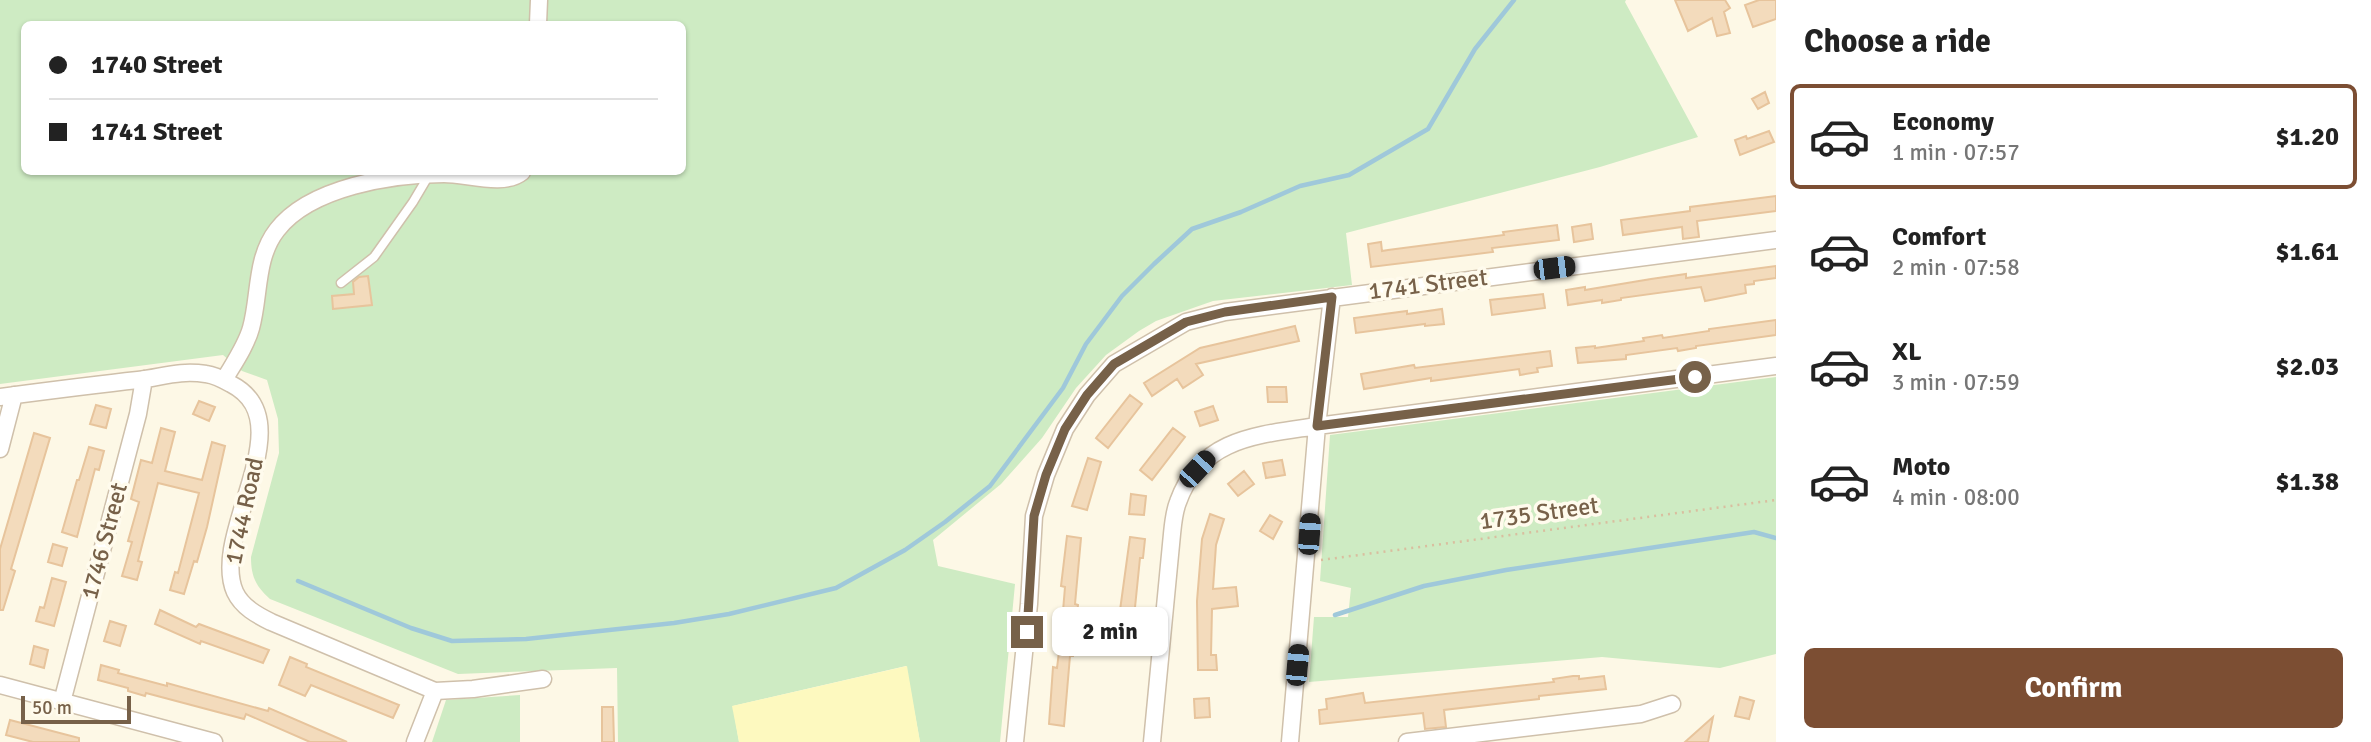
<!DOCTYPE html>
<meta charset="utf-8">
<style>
:root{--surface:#fff;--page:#f6f6f6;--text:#222;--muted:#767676;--line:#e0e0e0;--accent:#7c4e33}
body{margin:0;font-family:Signika,sans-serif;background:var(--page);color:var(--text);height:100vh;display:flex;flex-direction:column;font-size:26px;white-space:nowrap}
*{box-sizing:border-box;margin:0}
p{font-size:23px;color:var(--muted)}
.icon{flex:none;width:38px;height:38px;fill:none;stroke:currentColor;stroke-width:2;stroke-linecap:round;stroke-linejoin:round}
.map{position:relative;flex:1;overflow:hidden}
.drawer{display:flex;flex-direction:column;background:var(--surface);width:595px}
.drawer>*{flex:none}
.hud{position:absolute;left:21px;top:21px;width:665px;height:154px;border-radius:10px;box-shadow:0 2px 5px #0004;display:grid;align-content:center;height:154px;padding:0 28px;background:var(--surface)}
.scale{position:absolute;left:21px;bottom:18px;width:110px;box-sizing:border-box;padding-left:7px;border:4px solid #776149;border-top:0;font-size:19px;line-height:24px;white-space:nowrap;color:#776149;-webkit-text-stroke:5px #fffbed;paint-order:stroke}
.end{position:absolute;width:32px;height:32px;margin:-16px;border:9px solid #776149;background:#fff;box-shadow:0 0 0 4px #fff}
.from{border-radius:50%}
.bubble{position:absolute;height:49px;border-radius:10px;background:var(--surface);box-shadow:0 2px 5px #0004;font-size:23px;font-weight:800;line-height:49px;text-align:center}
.car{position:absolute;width:21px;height:42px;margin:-21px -10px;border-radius:9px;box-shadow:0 0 5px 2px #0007;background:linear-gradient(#222 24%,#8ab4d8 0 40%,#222 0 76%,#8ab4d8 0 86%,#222 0)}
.hud b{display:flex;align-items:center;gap:24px;height:66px;font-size:26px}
.hud b+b{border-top:2px solid var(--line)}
.hud i{width:18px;height:18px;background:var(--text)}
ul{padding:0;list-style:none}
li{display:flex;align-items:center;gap:21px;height:105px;margin:0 14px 10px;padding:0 14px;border:4px solid transparent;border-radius:10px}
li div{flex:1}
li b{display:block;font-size:26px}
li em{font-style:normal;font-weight:800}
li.current{border-color:var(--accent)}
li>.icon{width:63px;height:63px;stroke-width:1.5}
h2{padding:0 28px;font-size:32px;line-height:84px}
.action{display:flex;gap:14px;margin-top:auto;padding:14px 28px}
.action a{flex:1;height:80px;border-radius:10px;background:var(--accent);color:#fff;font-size:28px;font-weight:800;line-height:80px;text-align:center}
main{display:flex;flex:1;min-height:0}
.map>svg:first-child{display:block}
.green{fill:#ceebc3;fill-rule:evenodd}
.sand{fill:#fdf9bf}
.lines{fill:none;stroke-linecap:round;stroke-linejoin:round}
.stream{stroke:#9fc8da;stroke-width:4.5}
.building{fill:#f3dbbc;stroke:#e7c49c;stroke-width:2}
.service-casing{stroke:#cfc0ab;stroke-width:11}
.minor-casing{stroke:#cfc0ab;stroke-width:19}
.path{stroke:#d9be9f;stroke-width:2.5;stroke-dasharray:2 5;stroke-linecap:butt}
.service{stroke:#fff;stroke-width:8}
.minor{stroke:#fff;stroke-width:16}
.route{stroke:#776149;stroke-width:9}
.labels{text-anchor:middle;stroke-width:7;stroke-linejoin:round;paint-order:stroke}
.street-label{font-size:24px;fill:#776149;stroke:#fffbed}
</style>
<main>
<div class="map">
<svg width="1776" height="742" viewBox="0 0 1776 742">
<rect width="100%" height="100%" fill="#fdf8e6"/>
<!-- green -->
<path class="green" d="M0 0H1626L1625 2 1698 137 1600 167 1346 233 1352 285 1213 301 1156 321 1139 331 1106 355 1076 388 1042 438 1001 484 933 540 938 566 1015 584 1000 742H920L906 666 733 706 739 742H618L617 668 458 674 270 599C256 586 251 577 251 557L279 453 278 419 267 380 242 371 223 355 0 384ZM24 24H682V172H24Z
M1776 377V654L1720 668 1602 657 1309 682 1314 617H1348L1351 588 1320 581 1330 435Z
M520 695V742H432L446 700Z"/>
<!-- sand -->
<path class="sand" d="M907 666 920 742H739L732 706Z"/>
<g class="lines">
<!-- stream -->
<path class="stream" d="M298 581 411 628 452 641 526 639 674 623 729 614 836 588 905 550 945 522 990 486 1063 388 1086 344 1122 296 1154 264 1192 229 1241 212 1300 186 1349 175 1428 129 1475 49 1514 0
M1335 615 1424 586 1506 570 1754 532 1776 538"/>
</g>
<!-- building -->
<path class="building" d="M1675 0H1725L1730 8 1724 12 1730 33 1717 36 1712 18 1688 31Z
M1759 0H1776V19L1753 27 1745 5Z
M1765 92 1769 103 1758 109 1752 99Z
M1769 131 1774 142 1740 155 1735 140 1746 136 1747 139Z
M1776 196V211L1697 221 1699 237 1683 239 1682 227 1623 235 1621 220 1690 211V207Z
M1591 224 1593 239 1574 242 1572 227Z
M1557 225 1559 240 1492 248 1493 252 1371 267 1368 244 1381 242 1382 251 1388 250 1504 235 1503 232Z
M1776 266V278L1754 281V284L1745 285 1746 293 1705 301 1701 287 1621 298V300L1602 303V300L1568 305 1566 290 1585 287V290L1651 279 1686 274V278Z
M368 276 372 305 333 309 332 296 354 294 353 282 359 277Z
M1543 294 1545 308 1492 315 1490 300Z
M1442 309 1444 324 1425 326V324L1356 333 1354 318 1407 311V314Z
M1776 320V335L1696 346V348L1678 351 1677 348 1626 355V359L1578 363 1576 348 1595 346V348L1644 341 1643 338 1662 335 1663 338 1709 331V329Z
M1295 326 1299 341 1196 364 1203 375 1183 388 1177 379 1152 396 1144 383 1200 348Z
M1550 351 1552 366 1537 368 1538 372 1520 375 1519 369 1431 381V378L1364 389 1361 374 1414 365 1415 368Z
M1267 387H1286L1287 402H1268Z
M1130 395 1142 404 1108 448 1096 438Z
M199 401 215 407 209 421 193 414Z
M96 405 111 409 106 428 90 424Z
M1213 406 1218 420 1200 426 1195 412Z
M161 428 175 432 165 471 202 480 212 442 225 446 207 527 197 562 194 561 184 594 170 590 175 572 178 573 199 493 158 483 138 561 142 562 137 580 122 576 132 542 128 541 139 502 131 499 141 460 152 463Z
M1173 428 1185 437 1152 480 1140 470Z
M34 433 50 438 11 569 15 571 3 610H0V549Z
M89 447 104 451 99 470 95 469 77 537 62 532 77 480H79Z
M1088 458 1101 462 1087 510 1072 506Z
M1282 460 1285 475 1266 478 1263 463Z
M1244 471 1254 484 1238 496 1228 484Z
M1131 494 1146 496 1144 515 1129 514Z
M1210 514 1224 519 1216 545 1213 589 1236 587 1238 606 1212 609 1211 655H1216L1217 670H1198L1197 601 1202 539Z
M1270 515 1282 522 1273 539 1260 531Z
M1067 536 1081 538 1075 604 1078 605 1076 624 1073 656H1070L1064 726 1049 724 1053 667 1057 668 1061 635 1065 587 1061 586Z
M1130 537 1145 539 1143 558H1140L1133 627 1118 625Z
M53 544 67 548 62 566 48 562Z
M52 578 66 582 54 626 36 621 40 607 44 608Z
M160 610 196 627 199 624 269 650 263 663 201 641 200 644 155 624Z
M110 621 126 626 120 646 104 641Z
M34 646 48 650 44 668 30 664Z
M290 657 307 664 306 667 399 705 393 718 311 685 305 696 279 685Z
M101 665 119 670 118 673 167 686V683L268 711 269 708 347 742H310L246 714 244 719 146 693 145 696 128 691V688L98 680Z
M1573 676H1579V679L1604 676 1606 689 1539 696V699L1444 710 1446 727 1425 729 1423 713 1320 724 1319 710 1327 709 1326 699 1363 693 1365 703 1554 682 1553 679Z
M1740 697 1754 701 1749 719 1735 716Z
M1209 698 1210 717 1195 718 1194 699Z
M602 707H613L614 742H602Z
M1713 717 1708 742H1685Z
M10 720 79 738V742H33L6 735Z"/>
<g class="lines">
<!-- service casing -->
<g class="service-casing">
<path id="service" d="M341 283 374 257 413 202 429 175"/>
</g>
<!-- minor casing -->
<g class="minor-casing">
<path id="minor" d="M538 24 539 0
M224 380C234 363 246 346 251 328 260 296 255 258 277 230 310 187 393 174 444 174 467 174 504 187 522 172
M0 397C46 391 92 385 138 380 163 377 179 370 206 374 215 375 224 380 231 384 305 422 209 533 235 592 242 607 257 615 271 622L435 691 473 689 543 679
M0 449 14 395
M0 685 214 742
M62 702 138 414 144 379
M415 742 435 691
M1015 742 1029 604 1034 516 1046 475 1065 429 1087 395 1114 364 1186 322 1225 312 1776 240
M1152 742 1172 534C1173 524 1174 512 1178 502 1201 437 1259 435 1317 426L1776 366
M1290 742 1317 426 1332 297
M1407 742 1641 714 1672 704"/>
</g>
<!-- path -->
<path class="path" d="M1321 560 1776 500"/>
<!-- service -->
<use href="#service" class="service"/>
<!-- minor -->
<use href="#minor" class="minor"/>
</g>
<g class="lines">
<!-- route -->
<path class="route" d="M1027 632 1034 516 1046 475 1065 429 1087 395 1114 364 1186 322 1225 312 1332 297 1317 426 1695 377"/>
</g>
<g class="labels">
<!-- street labels -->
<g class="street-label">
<text transform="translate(1428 284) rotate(-7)" y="8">1741 Street</text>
<text transform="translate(244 511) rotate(-78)" y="8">1744 Road</text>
<text transform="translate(1539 513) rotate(-8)" y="8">1735 Street</text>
<text transform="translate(104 541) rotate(-75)" y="8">1746 Street</text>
</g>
</g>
</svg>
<div class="scale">50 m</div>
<i class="end from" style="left:1695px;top:377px"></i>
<i class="end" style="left:1027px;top:632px"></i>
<div class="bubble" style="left:1052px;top:607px;width:116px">2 min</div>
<i class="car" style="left:1554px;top:268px;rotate:83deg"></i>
<i class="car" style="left:1197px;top:469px;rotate:43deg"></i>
<i class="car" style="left:1309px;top:534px;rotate:4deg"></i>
<i class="car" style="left:1297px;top:665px;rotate:5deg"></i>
<div class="hud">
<b><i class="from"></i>1740 Street</b>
<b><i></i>1741 Street</b>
</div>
</div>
<section class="drawer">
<h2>Choose a ride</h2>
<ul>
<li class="current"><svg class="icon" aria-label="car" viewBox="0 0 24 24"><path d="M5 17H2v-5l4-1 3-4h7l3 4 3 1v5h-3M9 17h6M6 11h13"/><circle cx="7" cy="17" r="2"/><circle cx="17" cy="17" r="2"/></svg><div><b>Economy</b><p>1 min · 07:57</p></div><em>$1.20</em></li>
<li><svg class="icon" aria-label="car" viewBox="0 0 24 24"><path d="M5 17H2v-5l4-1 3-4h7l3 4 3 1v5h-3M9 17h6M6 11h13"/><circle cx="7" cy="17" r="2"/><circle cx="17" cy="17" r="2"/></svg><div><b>Comfort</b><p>2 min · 07:58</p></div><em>$1.61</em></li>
<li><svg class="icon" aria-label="car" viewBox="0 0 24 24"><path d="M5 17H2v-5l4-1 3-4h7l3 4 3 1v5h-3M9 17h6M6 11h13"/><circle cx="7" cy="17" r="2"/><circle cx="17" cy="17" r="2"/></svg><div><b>XL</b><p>3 min · 07:59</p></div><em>$2.03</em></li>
<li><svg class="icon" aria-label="car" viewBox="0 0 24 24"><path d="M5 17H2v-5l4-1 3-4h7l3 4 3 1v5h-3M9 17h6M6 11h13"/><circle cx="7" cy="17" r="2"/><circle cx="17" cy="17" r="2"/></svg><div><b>Moto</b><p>4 min · 08:00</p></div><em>$1.38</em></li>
</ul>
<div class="action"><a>Confirm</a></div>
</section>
</main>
